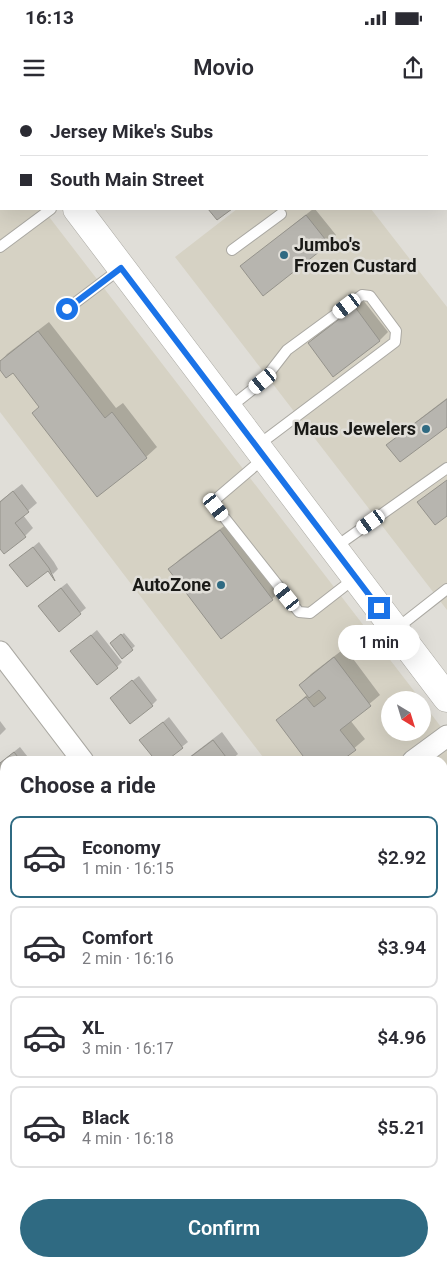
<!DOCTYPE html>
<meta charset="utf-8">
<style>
:root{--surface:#fff;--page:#f2f2f3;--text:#2b2b33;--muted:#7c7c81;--line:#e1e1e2;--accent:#2f6a82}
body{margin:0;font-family:Roboto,sans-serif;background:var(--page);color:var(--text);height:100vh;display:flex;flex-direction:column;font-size:19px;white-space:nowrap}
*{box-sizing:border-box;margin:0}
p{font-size:16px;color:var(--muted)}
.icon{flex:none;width:28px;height:28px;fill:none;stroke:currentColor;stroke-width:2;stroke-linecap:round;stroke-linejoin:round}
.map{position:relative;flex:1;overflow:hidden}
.details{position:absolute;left:0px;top:656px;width:448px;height:511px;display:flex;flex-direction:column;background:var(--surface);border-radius:15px 15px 0 0;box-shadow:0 5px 20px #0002}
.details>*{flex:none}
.hud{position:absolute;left:0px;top:0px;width:448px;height:110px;box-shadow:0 5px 20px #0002;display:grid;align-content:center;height:110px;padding:0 20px;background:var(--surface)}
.needle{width:32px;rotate:142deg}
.fabs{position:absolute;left:381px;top:591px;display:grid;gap:10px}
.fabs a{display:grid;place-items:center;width:50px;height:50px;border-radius:50%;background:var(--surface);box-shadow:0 5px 20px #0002;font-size:25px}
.end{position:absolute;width:22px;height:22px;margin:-11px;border:6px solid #1a73e8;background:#fff;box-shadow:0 0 0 2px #fff}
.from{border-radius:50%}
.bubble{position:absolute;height:35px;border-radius:18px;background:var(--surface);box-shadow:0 5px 20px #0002;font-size:16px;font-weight:600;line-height:35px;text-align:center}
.car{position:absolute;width:15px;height:30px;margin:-15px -8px;border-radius:6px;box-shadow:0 0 4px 1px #0007;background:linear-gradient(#fff 24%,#345 0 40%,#fff 0 76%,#345 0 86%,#fff 0)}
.hud b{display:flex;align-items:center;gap:18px;height:48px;font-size:19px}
.hud b+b{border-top:1px solid var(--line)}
.hud i{width:12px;height:12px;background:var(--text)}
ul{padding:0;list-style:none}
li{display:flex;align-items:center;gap:15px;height:82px;margin:0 10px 8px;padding:0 10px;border:2px solid var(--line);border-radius:10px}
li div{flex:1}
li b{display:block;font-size:19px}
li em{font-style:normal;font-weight:600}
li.current{border-color:var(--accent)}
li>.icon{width:45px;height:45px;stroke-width:1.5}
h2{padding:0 20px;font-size:22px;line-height:60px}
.button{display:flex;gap:10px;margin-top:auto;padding:10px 20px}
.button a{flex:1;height:58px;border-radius:30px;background:var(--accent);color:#fff;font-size:20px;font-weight:600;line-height:58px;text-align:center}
.status{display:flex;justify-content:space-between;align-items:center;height:35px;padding:0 25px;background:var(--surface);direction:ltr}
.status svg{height:14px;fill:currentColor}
header{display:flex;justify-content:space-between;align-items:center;height:65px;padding:0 20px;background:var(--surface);font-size:22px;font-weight:600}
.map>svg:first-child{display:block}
.built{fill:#d6d2c4}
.shadow{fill:#0003}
.building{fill:#b7b5af;stroke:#95938c}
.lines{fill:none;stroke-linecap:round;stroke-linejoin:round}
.service-casing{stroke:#aaa8a2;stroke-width:12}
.minor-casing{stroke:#aaa8a2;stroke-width:23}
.secondary-casing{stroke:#aaa8a2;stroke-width:29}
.service{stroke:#fff;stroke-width:10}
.minor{stroke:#fff;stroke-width:21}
.secondary{stroke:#fff;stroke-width:28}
.route{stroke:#1a73e8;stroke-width:6}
.poi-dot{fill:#2f6a82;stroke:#e0ded8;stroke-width:2}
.labels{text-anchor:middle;stroke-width:5;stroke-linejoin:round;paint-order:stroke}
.poi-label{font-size:18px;font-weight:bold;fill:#1a1a17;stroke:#e0ded8;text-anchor:end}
</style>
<div class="status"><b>16:13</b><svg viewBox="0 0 49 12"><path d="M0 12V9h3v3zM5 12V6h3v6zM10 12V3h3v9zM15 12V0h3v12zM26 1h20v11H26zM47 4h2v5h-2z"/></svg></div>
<header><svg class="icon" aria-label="menu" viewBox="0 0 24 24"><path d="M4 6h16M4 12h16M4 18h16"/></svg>Movio<svg class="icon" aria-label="share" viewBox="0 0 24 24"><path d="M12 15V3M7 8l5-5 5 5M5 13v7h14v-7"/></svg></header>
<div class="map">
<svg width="447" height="1167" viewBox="0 0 447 1167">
<rect width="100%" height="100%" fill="#e0ded8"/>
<!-- built -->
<path class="built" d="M0 52 1 109H43L421 600H390V632H422L423 603 447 635V897L442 891V661H266L0 312Z
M237 109H371L447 207V510L175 157Z"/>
<!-- shadow -->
<path class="shadow" d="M135 0H305L306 1H134Z
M313 109H315L336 135 328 143 242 166Z
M363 200 388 232 380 240 334 275 309 243 317 235Z
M49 222 116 308 123 303 157 347 146 357 97 395 40 306 13 271 0 268V262L7 254Z
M447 298V325L388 345 396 337Z
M22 384 37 403 23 415 33 428 25 436 0 447V401Z
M231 421 282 489 272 499 170 469 180 459Z
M39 442 54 462 58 469 53 474 48 469 11 465Z
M67 483 86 508 59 530 45 500Z
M97 530 122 562 117 567 78 546Z
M124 533 135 546 122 557 114 541Z
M345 548 380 595 350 620 365 639 339 661H305L307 659 278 620 308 594 300 585 311 574Z
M139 576 157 600 152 605 117 592Z
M169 617 188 642 164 661H157L141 640Z
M0 621 6 629 0 635Z
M222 632 238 654 230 661H184Z
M20 647 31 661H5V698L0 691V663Z
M442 967 447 973V1006L442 1009Z
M447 1021V1036L442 1030V1025Z
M20 1162H58L56 1167H19Z
M223 1162H238L232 1167H227Z
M253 1162H266L260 1167H257Z
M174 1163 181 1167H170Z"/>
<!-- building -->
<path class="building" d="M135 0H287L288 1H133Z
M208 109H232L217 120Z
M306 115 329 144 263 196 240 166Z
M355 207 380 241 333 277 308 243Z
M38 231 105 318 112 312 147 358 97 397 32 313 39 307 13 273 6 278 0 270V261Z
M447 299V327L400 362 386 345Z
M447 380V416L435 425 417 402Z
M13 391 29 412 15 423 26 437 4 454 0 449V402Z
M220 430 273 500 221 539 168 469Z
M33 447 49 468 55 481 48 471 27 487 9 465Z
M61 488 81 514 59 532 38 506Z
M121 534 133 550 122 559 110 543Z
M91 535 118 568 97 585 70 551Z
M334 557 371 606 340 630 356 650 341 661H304L306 660 276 620 306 597 314 607 326 598 319 590 309 598 299 585Z
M132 580 153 606 130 624 110 598Z
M163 622 183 648 166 661H156L139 640Z
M213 640 229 661H185Z
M14 652 21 661H5V700L0 694V663Z
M442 979 447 985V1007L442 1011Z
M19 1162H55L53 1167H17Z"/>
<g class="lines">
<!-- service casing -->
<g class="service-casing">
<path id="service" d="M38 1 39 0
M0 147 51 109
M232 150 281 114
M67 209 120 169
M229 308 263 281 287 250 362 195 370 196 396 231 395 242 257 346
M264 358 216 399V407L299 512 310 513 355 478
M334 448 447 368
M396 529 447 489
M442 856 447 853
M442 867 447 873"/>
</g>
<!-- minor casing -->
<g class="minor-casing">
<path id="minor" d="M0 552 83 661
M413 661 447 636
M0 947 5 950
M0 1061 5 1051
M442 1133 447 1139
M347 1167 353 1162"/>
</g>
<!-- secondary casing -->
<g class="secondary-casing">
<path id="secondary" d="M0 8 1 10
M77 109 447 598"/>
</g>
<!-- service -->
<use href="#service" class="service"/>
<!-- minor -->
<use href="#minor" class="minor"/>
<!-- secondary -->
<use href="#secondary" class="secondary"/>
</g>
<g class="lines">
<!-- route -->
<path class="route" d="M67 209 121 168 379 508"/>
</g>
<!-- markers -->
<g class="poi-dot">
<circle cx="284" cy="155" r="5"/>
<circle cx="426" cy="329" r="5"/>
<circle cx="221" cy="485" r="5"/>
</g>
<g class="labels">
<!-- poi labels -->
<g class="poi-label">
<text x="294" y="151" text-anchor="start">Jumbo's<tspan x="294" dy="21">Frozen Custard</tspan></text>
<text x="416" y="335">Maus Jewelers</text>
<text x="211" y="491">AutoZone</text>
</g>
</g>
</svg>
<div class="fabs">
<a><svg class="needle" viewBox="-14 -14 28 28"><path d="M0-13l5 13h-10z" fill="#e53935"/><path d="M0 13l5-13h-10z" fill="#7c7c81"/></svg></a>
</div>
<i class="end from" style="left:67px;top:209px"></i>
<i class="end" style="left:379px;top:508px"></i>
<div class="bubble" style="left:338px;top:525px;width:82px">1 min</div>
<i class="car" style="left:347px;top:206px;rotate:233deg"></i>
<i class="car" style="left:263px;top:281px;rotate:231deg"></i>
<i class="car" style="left:216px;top:407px;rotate:142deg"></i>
<i class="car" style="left:371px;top:422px;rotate:235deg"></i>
<i class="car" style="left:287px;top:497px;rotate:321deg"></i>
<div class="hud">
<b><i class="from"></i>Jersey Mike's Subs</b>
<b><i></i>South Main Street</b>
</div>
<section class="details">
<h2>Choose a ride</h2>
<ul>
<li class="current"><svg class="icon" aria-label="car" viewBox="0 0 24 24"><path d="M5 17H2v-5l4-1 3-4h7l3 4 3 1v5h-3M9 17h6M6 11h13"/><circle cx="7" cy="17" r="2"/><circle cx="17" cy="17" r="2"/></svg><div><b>Economy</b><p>1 min · 16:15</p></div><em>$2.92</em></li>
<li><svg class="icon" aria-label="car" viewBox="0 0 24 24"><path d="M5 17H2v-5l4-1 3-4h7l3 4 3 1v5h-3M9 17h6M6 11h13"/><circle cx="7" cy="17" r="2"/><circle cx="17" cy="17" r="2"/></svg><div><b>Comfort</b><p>2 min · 16:16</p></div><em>$3.94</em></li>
<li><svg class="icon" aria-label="car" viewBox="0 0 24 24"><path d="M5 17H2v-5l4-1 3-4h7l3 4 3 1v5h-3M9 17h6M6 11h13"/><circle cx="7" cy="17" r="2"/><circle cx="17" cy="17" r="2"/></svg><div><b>XL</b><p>3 min · 16:17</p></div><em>$4.96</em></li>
<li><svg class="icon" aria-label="car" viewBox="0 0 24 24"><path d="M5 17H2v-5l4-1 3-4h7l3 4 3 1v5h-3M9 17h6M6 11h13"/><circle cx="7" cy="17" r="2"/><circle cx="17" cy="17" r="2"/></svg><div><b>Black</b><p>4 min · 16:18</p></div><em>$5.21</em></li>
</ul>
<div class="button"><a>Confirm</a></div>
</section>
</div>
